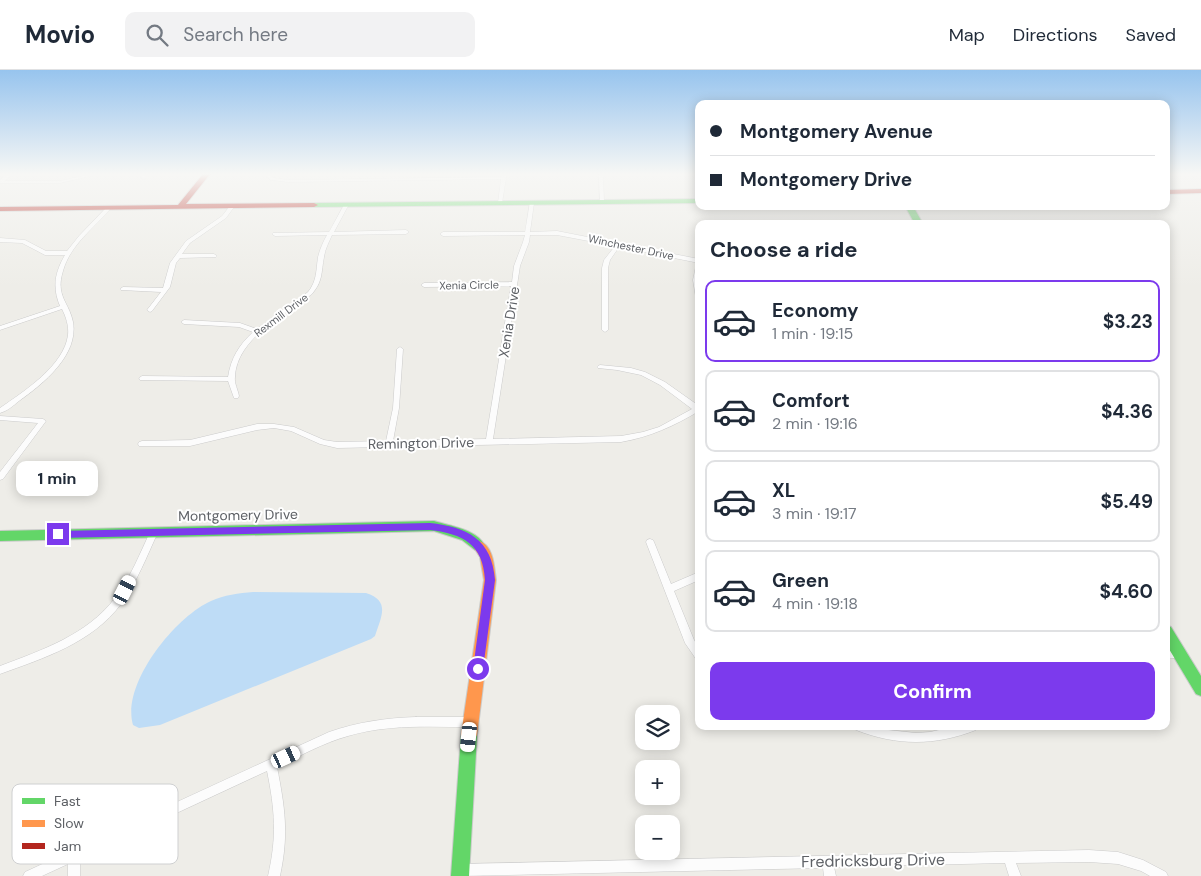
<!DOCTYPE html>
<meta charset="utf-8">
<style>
:root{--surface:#fff;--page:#f2f2f3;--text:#1f2937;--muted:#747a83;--line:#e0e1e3;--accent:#7c3aed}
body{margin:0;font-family:"DM Sans",sans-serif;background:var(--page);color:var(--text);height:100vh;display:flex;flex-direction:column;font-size:19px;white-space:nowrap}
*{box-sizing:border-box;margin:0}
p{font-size:16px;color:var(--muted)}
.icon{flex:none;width:28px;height:28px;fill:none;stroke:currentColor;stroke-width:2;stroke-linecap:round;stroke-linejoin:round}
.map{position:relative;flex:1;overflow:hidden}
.panel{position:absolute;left:695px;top:150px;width:475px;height:510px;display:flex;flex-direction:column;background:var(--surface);border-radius:10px;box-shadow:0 2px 12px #0003}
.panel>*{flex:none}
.guide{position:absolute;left:695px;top:30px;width:475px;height:110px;border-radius:10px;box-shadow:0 2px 12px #0003;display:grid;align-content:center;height:110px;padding:0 15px;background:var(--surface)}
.buttons{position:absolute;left:635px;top:635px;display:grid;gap:10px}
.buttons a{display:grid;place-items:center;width:45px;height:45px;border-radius:10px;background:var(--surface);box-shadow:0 2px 12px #0003;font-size:25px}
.end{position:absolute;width:22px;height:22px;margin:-11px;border:6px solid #7c3aed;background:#fff;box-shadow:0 0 0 2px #fff}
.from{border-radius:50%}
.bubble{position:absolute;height:35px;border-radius:10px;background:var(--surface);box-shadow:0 2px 12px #0003;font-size:16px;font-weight:700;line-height:35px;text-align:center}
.car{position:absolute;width:15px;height:30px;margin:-15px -8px;border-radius:6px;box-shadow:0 0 4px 1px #0007;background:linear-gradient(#fff 24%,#345 0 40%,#fff 0 76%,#345 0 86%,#fff 0)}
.guide b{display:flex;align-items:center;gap:18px;height:48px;font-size:19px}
.guide b+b{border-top:1px solid var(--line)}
.guide i{width:12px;height:12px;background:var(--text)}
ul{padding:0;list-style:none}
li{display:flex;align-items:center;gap:15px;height:82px;margin:0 10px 8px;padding:0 5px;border:2px solid var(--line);border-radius:10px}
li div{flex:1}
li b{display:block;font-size:19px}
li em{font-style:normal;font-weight:700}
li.current{border-color:var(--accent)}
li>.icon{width:45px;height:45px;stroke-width:1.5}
h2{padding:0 15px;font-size:22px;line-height:60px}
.action{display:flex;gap:10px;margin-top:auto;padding:10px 15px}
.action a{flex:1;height:58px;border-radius:10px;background:var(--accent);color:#fff;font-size:20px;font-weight:700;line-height:58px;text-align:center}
header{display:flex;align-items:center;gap:30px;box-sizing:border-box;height:70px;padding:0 25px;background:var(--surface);border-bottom:1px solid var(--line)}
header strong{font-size:24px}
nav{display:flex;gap:28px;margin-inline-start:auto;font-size:18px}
.search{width:350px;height:45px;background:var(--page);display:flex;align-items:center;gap:12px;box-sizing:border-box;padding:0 18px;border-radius:10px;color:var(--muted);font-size:19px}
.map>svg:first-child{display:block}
.water{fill:#bedcf6}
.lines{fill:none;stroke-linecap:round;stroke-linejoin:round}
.street-casing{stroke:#cbcbcb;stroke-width:1}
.fast-casing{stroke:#cacbca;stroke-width:2}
.slow-casing{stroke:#cacbca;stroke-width:2}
.jam-casing{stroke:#cacbca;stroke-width:2}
.street{fill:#fcfcfc;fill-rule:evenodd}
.fast{fill:#63d668;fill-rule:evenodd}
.slow{fill:#ff974d;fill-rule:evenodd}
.jam{fill:#b3261e;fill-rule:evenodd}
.route{fill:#7c3aed}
.labels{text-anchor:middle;stroke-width:4;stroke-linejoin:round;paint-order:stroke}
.far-street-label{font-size:11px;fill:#5e6166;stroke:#fff}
.street-label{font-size:14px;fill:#5e6166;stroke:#fff}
.near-street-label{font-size:16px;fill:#5e6166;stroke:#fff}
.key{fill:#fff;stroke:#cfd0d1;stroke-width:1}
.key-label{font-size:14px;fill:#5e6166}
</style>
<header>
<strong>Movio</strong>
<div class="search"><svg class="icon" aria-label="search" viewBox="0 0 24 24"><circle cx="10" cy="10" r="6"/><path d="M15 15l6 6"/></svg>Search here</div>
<nav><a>Map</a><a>Directions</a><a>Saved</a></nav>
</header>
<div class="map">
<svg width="1201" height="806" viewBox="0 0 1201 806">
<rect width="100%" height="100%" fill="#eeede8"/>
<!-- water -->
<path class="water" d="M253 522 366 523C391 531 381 547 375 566L371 569 160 655 139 658 133 655C121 614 175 547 211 531 224 525 239 523 253 522Z"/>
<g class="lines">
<!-- street casing -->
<g class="street-casing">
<path id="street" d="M7 104H12L5 111H60L91 104H99L60 113H0V110Z
M138 104H143L147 108 143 109Z
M263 104H268L274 108 288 110 501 107 502 104H506V108L502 133 500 134 498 133 501 109 288 112 271 110Z
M599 104H603L604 132 602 133 600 132Z
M530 132 534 133 530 162 557 161 699 189V193L619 177 610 190 608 198V260L605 262 602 260V198L604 190 615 176 557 165H530L529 172 520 196 493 369 621 366 643 362 659 357 692 339 660 315 641 305 617 300 598 298 597 297 598 296 600 295 631 298 645 302 665 312 699 336V341C674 356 650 367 621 372L337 378 320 374 291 361 274 358 257 360 190 376H139L138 374 139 372 142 371 190 370 257 354H274L294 357 324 370 337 372 386 371 393 338 397 279 400 277 403 279 399 338 393 371 486 369 511 216 424 217 421 215 424 213 512 212 514 196 523 172 525 165 443 166 440 164 443 162H525Z
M344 135 348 136 334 162 406 160 409 162 406 164 332 165C329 172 325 179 324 187 321 203 323 211 312 224 285 244 236 269 235 307 234 313 238 320 239 326L238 328H234L228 311 140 310 139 308 142 306 228 307C231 288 239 275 253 262L239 257 184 254 181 252 184 250 240 253 257 259 308 222C317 211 316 201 318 187 320 179 323 172 327 165L275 166 272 164 273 163 329 162Z
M230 136 234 137 226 148 190 173 182 184H214L217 186 216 187 180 188 176 193 170 217 152 241 150 242 147 240 161 222 121 220 120 219 123 217 163 218 170 193 186 171 222 146Z
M107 137 111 138C94 158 70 175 63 201 55 226 69 232 73 252 79 285 43 314 19 331 13 336 7 341 0 343V338C23 322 64 296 68 265 69 256 66 247 62 239L0 260V256L60 236C52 217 55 202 65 185H45L22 173 0 172V168L25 170 46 181H67L79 166Z
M699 194V230L696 228 693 210 696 196Z
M0 346 43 349 46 351 3 409 0 410V402L38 353 0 350Z
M154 459 157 460 158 462C147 486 137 512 121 534 92 573 44 588 0 604V596C42 580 87 565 115 528 131 507 140 483 151 460Z
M650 469 653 470 654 472 671 514 699 502V510L674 521 694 570 699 578V590L696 589 685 573 646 472 647 470Z
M1180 580 1183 581 1185 584 1183 587 1166 589V581Z
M416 647H471L475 648 476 652 475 656 471 657C430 657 388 654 348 666 323 673 300 686 277 697 285 738 289 764 280 806H268C277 767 275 740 267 701L80 788V806H68V794L42 806H23L25 802 329 662C358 652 386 648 416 647Z
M855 656H874L888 660 916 663 930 662 957 656H977L976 660C935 676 897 676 856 660Z
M1089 780 1118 782 1143 790 1166 802 1168 806H1150L1141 801 1118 794 1089 792 1016 793 1021 806H1009L1005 793 834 797 836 806H824L823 798 460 806 456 804 454 800 456 796 460 794Z"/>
</g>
<!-- fast casing -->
<g class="fast-casing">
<path id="fast" d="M699 129V133L314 137 310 135 314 133Z
M905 136H913L923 154H915Z
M434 451C450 456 477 459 485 476L483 480 479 481 475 480 462 470 434 461 0 471V461Z
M1166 555 1171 557 1201 606V626L1196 624 1166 574Z
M469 657 474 660 477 665 469 806H451L461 665 464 660Z"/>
</g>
<!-- slow casing -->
<g class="slow-casing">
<path id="slow" d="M479 471C494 476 494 497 496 510L477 665 474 670 469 673 464 670 461 665 484 510 480 487 473 476 475 472Z"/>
</g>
<!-- jam casing -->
<g class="jam-casing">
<path id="jam" d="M203 104H210L186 134 314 133 318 135 314 137 0 141V137L178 135Z
M1201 119V123L1166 124V120Z"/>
</g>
<!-- street -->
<use href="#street" class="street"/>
<!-- fast -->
<use href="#fast" class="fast"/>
<!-- slow -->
<use href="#slow" class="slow"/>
<!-- jam -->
<use href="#jam" class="jam"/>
</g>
<!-- sky -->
<linearGradient id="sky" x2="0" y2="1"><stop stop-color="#97c4ee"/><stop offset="0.48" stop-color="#f7f7f5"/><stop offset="1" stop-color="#f7f7f5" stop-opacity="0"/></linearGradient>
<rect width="1201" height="217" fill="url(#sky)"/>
<!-- route -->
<path class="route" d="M430 453C467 457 492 469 495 510L483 599 478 604 473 599 485 510C483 474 463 464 430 460L58 468 53 464 58 461Z"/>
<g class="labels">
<!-- far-street labels -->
<g class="far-street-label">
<text transform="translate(631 177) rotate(12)" y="4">Winchester Drive</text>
<text transform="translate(469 215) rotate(-1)" y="4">Xenia Circle</text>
<text transform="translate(281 245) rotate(-37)" y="4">Rexmill Drive</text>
</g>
<!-- street labels -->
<g class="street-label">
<text transform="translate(509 252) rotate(-81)" y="5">Xenia Drive</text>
<text transform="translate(421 373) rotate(-1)" y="5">Remington Drive</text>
<text transform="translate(238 445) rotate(-1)" y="5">Montgomery Drive</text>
</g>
<!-- near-street labels -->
<g class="near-street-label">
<text transform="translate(873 790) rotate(-1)" y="6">Fredricksburg Drive</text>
</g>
</g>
<!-- legend -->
<rect x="12" y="714" width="166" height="80" rx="8" class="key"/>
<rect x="22" y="728" width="23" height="6" fill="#63d668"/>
<rect x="22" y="750" width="23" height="7" fill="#ff974d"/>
<rect x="22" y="773" width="23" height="6" fill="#b3261e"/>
<g class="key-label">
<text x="54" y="736">Fast</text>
<text x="54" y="758">Slow</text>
<text x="54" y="781">Jam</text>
</g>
</svg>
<div class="buttons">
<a><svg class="icon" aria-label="layers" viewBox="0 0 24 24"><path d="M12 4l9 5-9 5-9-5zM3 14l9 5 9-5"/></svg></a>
<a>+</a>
<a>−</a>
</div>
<i class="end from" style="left:478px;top:599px"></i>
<i class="end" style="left:58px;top:464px"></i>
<div class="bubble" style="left:16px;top:391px;width:82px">1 min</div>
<i class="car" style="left:125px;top:520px;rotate:27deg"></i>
<i class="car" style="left:469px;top:667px;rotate:186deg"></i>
<i class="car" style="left:286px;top:687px;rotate:65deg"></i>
<div class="guide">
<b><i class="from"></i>Montgomery Avenue</b>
<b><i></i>Montgomery Drive</b>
</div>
<section class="panel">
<h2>Choose a ride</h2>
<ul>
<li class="current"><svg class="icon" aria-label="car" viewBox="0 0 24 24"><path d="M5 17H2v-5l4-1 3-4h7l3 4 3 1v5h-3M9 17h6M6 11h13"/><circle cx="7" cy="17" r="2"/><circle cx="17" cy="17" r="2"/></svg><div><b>Economy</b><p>1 min · 19:15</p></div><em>$3.23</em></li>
<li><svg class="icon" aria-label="car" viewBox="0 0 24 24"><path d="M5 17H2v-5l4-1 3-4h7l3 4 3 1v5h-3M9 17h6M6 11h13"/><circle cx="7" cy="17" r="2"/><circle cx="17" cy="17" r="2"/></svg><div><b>Comfort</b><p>2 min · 19:16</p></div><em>$4.36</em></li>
<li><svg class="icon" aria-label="car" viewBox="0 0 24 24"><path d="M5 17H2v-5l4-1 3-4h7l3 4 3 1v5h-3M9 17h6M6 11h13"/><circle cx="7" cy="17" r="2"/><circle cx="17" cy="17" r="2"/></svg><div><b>XL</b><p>3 min · 19:17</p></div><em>$5.49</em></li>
<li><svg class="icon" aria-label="car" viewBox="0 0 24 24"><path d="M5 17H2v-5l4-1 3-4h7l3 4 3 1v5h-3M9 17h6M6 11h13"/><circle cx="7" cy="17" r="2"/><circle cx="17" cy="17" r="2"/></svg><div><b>Green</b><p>4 min · 19:18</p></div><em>$4.60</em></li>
</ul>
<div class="action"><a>Confirm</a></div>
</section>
</div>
